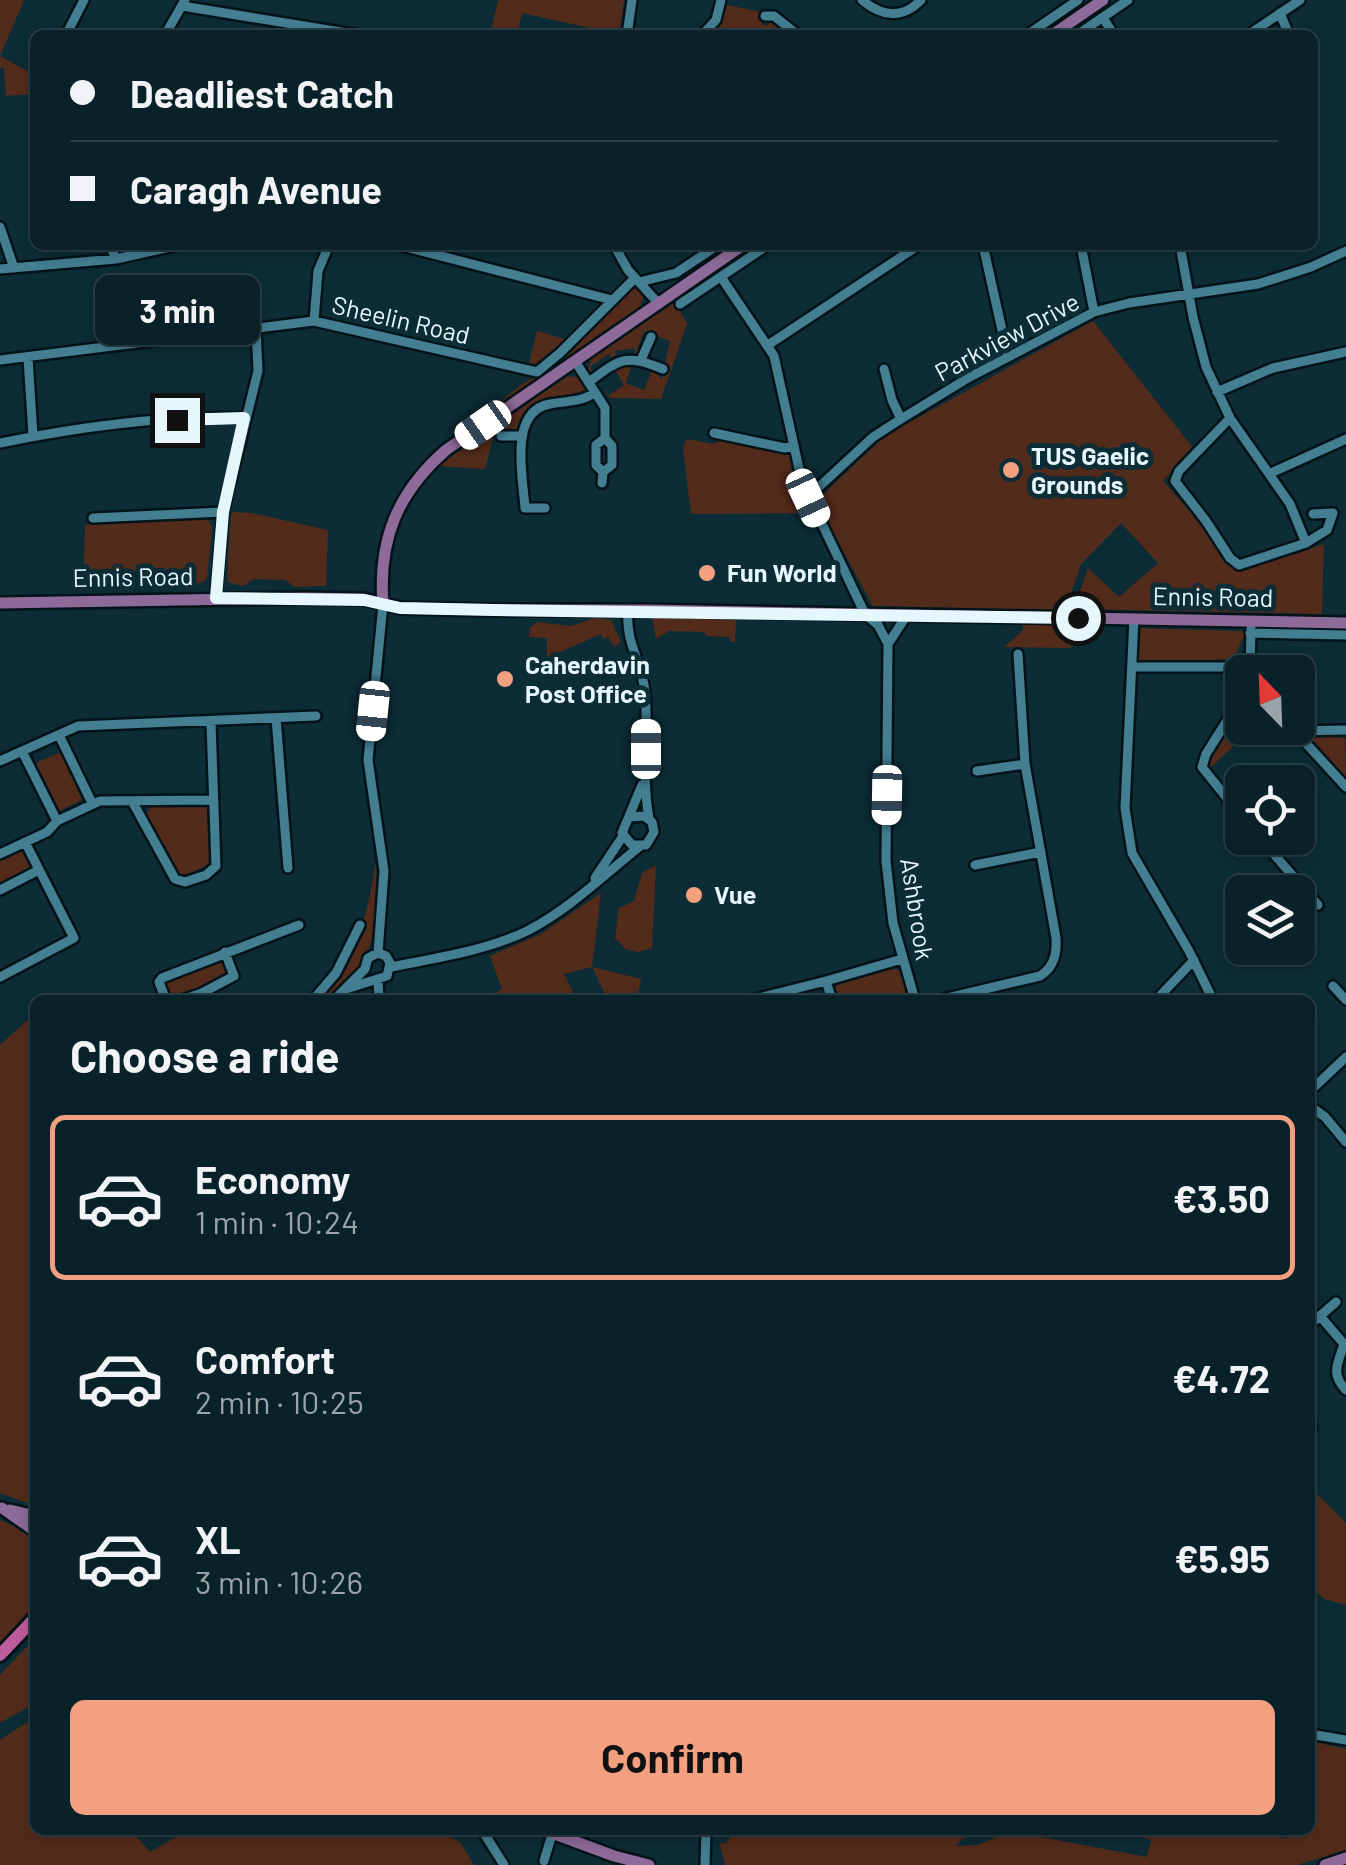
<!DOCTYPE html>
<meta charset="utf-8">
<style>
:root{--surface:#092128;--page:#172e34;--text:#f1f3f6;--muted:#99a3a8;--line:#293e45;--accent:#f2a080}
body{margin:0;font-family:Barlow,sans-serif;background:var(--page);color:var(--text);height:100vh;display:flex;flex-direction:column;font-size:38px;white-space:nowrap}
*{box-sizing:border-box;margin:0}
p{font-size:32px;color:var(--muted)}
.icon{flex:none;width:55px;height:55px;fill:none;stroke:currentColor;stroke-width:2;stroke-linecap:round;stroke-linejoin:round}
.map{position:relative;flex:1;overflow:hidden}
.side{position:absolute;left:30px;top:995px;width:1285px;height:840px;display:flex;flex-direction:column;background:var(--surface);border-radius:15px;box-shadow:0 5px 15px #0003,0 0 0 2px var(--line)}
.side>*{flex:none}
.banner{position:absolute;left:30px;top:30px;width:1288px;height:220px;border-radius:15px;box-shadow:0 5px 15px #0003,0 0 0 2px var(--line);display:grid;align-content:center;height:220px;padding:0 40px;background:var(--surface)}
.needle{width:65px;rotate:337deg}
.fabs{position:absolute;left:1225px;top:655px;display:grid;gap:20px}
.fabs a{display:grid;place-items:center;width:90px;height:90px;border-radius:15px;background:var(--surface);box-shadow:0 5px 15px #0003,0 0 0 2px var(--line);font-size:50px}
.end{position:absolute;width:45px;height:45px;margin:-22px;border:12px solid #e5f7fd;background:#111;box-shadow:0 0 0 5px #111}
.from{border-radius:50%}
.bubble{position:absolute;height:70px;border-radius:15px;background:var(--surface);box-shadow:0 5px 15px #0003,0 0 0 2px var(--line);font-size:32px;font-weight:700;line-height:70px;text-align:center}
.car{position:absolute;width:30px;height:60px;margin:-30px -15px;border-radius:12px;box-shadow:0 0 8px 2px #0007;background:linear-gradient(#fff 24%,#345 0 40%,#fff 0 76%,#345 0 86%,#fff 0)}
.banner b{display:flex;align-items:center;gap:35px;height:95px;font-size:38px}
.banner b+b{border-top:2px solid var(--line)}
.banner i{width:25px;height:25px;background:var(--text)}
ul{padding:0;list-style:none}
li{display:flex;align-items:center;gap:30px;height:165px;margin:0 20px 15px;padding:0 20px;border:5px solid transparent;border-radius:15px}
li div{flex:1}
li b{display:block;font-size:38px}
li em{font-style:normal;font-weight:700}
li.selected{border-color:var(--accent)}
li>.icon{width:90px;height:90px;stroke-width:1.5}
h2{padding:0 40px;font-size:45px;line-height:120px}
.button{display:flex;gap:20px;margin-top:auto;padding:20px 40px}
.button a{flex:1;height:115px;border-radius:15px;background:var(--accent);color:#111;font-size:40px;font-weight:700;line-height:115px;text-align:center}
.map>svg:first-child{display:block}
.green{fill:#532b1b}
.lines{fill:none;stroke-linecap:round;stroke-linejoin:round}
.minor-casing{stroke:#031319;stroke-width:14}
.major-casing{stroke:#031319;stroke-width:16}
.highway-casing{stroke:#031319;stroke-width:18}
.minor{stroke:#437e91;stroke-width:9}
.major{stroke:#8d6a98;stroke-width:11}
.highway{stroke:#be5d9c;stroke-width:12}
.route{stroke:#e5f7fd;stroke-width:12}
.poi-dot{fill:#f2a080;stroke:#0c2c36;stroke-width:4}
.labels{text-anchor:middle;stroke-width:10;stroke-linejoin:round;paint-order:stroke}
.street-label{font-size:25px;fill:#e5f7fd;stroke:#0c2c36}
.poi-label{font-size:25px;font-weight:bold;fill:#e5f7fd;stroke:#0c2c36;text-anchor:start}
</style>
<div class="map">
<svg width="1346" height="1865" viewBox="0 0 1346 1865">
<rect width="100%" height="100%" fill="#0c2c36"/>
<!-- green -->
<path class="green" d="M0 0H24L0 56 35 75V94L6 96 4 68H0Z
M498 0H624L620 29 613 33 522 13 517 35H490Z
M727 5 761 12 757 17 765 26 774 21 793 35H709L722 20Z
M631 287H637L643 297 639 310 472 425 522 384 545 372 563 357Z
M675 302 687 324 661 399 610 398 603 390 609 395 624 385 614 368 632 363 626 383 644 390 652 370 662 379 670 341 644 331 637 349 643 352 635 354V348L615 351 616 356 612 358 609 354 591 366 592 372 588 370 591 359Z
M1093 321 1193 448 1163 481 1194 516 1227 563 1234 569H1246L1324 544 1322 614 1074 609 1088 568 1119 597 1158 563 1121 523 1081 564 1065 610 873 606 816 501 885 436Z
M537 331 568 340 536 368 528 367Z
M567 376 578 377 586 389 583 394 538 403 517 432 495 430 485 469 438 466Z
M726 438 790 453 811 513 691 514 683 447 687 439 713 444Z
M232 512 252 513 328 530 326 586 295 587 285 580 254 579 243 586 228 582C227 577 230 517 232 512Z
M201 517 209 521 212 528 207 578 202 583 83 590 85 525Z
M652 617 736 620 735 642H731L729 637 707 636 704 632 669 631 656 639Z
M595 618 611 620 621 642 614 647 608 637 603 639 601 634 547 658V638L529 637 530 628 537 622 571 626Z
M1023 624 1069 626 1071 648 1004 647 1023 630Z
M1136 628 1241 631 1245 634 1233 660 1215 659 1210 664 1139 663 1136 660Z
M1242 704V728H1253L1209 769 1208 761Z
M1309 734 1345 738 1346 777 1307 737Z
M58 753 62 754 82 800 59 811 36 766 38 762Z
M205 804 211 809 210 864 186 875 177 874 146 818 150 806Z
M15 849 25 852 31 870 0 885V856Z
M377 857C375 927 383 949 330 1000H318C360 950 366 920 377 857Z
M656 865 652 948 638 952 625 949 615 938 619 908 634 901 642 873Z
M601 893 592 967 641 979 637 1000H608L592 967 564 974 577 1000H482L502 989 490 956 541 934Z
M220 958 225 959 230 973 228 978 169 999 164 980Z
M892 968 900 971 910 1000H836L833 991 837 983Z
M35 1013V1506L0 1493V1045Z
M1310 1487 1346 1523V1605L1324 1599 1310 1586Z
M0 1520 28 1532 35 1539V1612L0 1650Z
M35 1638V1703L0 1723V1675Z
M35 1717V1830H131L150 1852 188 1830H435L460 1842 474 1865H0V1740Z
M1310 1741 1346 1749V1850L1297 1865H725L720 1844 727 1843 733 1830H973L955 1846 978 1845 1010 1831 1147 1857 1151 1840 1112 1830H1238V1835L1290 1838 1291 1830H1310Z"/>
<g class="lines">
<!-- minor casing -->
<g class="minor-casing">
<path id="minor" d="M862 0C882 17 903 19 921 0
M182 6 359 35
M1280 13 1289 35
M765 16H774L798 35
M1103 18 1114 35
M66 35 84 0
M165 35 185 0
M627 35 632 0
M702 35 716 20 721 0
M1027 35 1078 0
M1077 35 1128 0
M1248 35 1300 0
M0 227 14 268
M110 245 116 259
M398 245 612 300
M614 245 628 270 659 304
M983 245 1008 357
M1081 245 1094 312
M1180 245 1193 317 1206 367 1230 418 1290 504 1306 543 1239 565 1230 558 1206 521 1175 481 1179 471 1230 418
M0 269 116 259 179 245
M721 277 774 356 802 482 865 614 878 625 888 644 886 861 893 923 915 1000
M639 282 676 273 718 245
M680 304 768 245
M314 321 318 271 329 245
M768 345 919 245
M28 358 33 436
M0 360 314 321 537 372 560 353 635 278
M641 360 651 337
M575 361 605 408V438
M884 369 892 400 901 419
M589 382C621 358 625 354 663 369
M1217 392 1273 368 1346 352
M714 433 785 448 792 446
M501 436H521
M0 443C79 427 164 415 244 418
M1271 473 1346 439
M602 483 603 472 596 465V445L605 438 612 446V465L603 472
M808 497 873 437 901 419 968 378 1094 312 1129 303 1258 284 1311 267 1346 251
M545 508H525C523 478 508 411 550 404 565 401 584 402 595 392
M93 518 223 512
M1306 543 1327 530 1333 513 1313 514
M216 598 223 512 258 371 256 328
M628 610C625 645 643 662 645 693 649 735 641 776 649 818
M1134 618 1125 808 1132 853 1189 951 1213 1000
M1250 633 1346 635
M888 644 907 615
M1132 667H1227
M1250 672 1251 628
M1242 697 1206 754 1202 767 1242 817
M276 718 288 868
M1292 728 1346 787
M1295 731 1346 730
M59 735 92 803
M22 751 57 821
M0 761 78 726 316 716
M977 771 1025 764
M132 801 175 879 185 882 206 875 216 866 211 723
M630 817 644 816 652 822 654 832 646 845H632L622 833 642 785
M1260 838 1318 905
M0 854 47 832 57 821 100 801 213 800
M975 865 1041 852
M595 878 623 836
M0 890 39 870
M378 953 384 871 368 760 383 604
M391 967C436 958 485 951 527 931 568 910 603 876 639 847
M0 977 74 938 25 842
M378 979 379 1000
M1333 986 1346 1000
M346 989 387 976 390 963 386 956 378 953
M202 993 234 976 225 952
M166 1000 159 982 162 978 299 925
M182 1000 202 993 205 1000
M313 1000 336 973 360 925
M334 1000 365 969 368 958 378 953
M751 1000 826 981
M832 1000 826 981 902 959
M939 1000 1040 976C1054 967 1057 954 1056 938L1025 764 1018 654
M1156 1000 1194 960
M1310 1091 1346 1057
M1310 1106 1325 1117 1346 1142
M1320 1316 1336 1302
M1310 1325 1320 1316 1344 1344C1338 1363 1330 1374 1346 1390
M1310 1425 1312 1427
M1310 1734 1346 1740
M482 1830 504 1865
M544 1861 552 1834
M705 1865 706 1830"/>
</g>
<!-- major casing -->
<g class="major-casing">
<path id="major" d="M1052 35 1103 0
M0 603 305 598 364 599 400 608 494 610H647L1346 623
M383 604C378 539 398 492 446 450L743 245
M2 1508 35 1531
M10 1510 35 1516
M544 1830 614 1856 649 1865
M1325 1865 1346 1858"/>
</g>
<!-- highway casing -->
<g class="highway-casing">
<path id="highway" d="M0 1655 35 1618"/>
</g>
<!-- minor -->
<use href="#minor" class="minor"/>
<!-- major -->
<use href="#major" class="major"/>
<!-- highway -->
<use href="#highway" class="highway"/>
</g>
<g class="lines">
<!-- route -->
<path class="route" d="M177 420 244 418 223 512 216 598 364 600 400 608 494 610 1078 618"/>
</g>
<!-- markers -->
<g class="poi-dot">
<circle cx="1011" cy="470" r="10"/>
<circle cx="707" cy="573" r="10"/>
<circle cx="505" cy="679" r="10"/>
<circle cx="694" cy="895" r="10"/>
</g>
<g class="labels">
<!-- street labels -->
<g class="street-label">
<text transform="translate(401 320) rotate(13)" y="9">Sheelin Road</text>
<text transform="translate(1007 337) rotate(-28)" y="9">Parkview Drive</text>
<text transform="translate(133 577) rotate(-1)" y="9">Ennis Road</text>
<text transform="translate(1213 597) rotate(1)" y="9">Ennis Road</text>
<text transform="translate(917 909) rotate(81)" y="9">Ashbrook</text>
</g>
<!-- poi labels -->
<g class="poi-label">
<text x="1031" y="465">TUS Gaelic<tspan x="1031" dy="29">Grounds</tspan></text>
<text x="727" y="582">Fun World</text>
<text x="525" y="674">Caherdavin<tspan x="525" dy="29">Post Office</tspan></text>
<text x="714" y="904">Vue</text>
</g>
</g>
</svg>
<div class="fabs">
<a><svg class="needle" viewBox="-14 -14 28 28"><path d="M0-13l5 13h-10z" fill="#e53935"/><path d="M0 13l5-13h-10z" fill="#99a3a8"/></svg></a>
<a><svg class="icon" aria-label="locate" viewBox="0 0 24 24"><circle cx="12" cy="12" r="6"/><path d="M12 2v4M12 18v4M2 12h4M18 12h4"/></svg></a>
<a><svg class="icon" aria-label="layers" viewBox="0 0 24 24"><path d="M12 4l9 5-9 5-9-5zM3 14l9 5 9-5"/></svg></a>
</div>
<i class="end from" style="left:1078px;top:618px"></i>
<i class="end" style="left:177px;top:420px"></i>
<div class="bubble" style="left:95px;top:275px;width:165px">3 min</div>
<i class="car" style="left:483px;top:425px;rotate:235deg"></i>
<i class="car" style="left:808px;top:498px;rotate:155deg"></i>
<i class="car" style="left:373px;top:711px;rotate:186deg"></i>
<i class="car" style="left:646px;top:749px;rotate:0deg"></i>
<i class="car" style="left:887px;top:795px;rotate:181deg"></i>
<div class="banner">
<b><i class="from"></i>Deadliest Catch</b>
<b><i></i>Caragh Avenue</b>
</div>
<section class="side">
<h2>Choose a ride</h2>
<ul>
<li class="selected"><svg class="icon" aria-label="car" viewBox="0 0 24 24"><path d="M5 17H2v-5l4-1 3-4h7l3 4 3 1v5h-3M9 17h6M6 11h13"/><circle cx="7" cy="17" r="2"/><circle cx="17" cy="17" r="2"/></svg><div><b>Economy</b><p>1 min · 10:24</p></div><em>€3.50</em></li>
<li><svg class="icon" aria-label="car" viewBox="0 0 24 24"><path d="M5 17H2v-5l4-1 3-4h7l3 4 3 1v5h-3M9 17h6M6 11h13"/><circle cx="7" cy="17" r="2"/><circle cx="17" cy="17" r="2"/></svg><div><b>Comfort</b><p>2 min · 10:25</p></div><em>€4.72</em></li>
<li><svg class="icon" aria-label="car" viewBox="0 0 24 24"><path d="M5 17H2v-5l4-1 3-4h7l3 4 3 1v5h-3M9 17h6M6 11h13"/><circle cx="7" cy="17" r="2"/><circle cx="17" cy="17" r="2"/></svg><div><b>XL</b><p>3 min · 10:26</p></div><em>€5.95</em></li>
</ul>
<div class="button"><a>Confirm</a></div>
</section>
</div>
